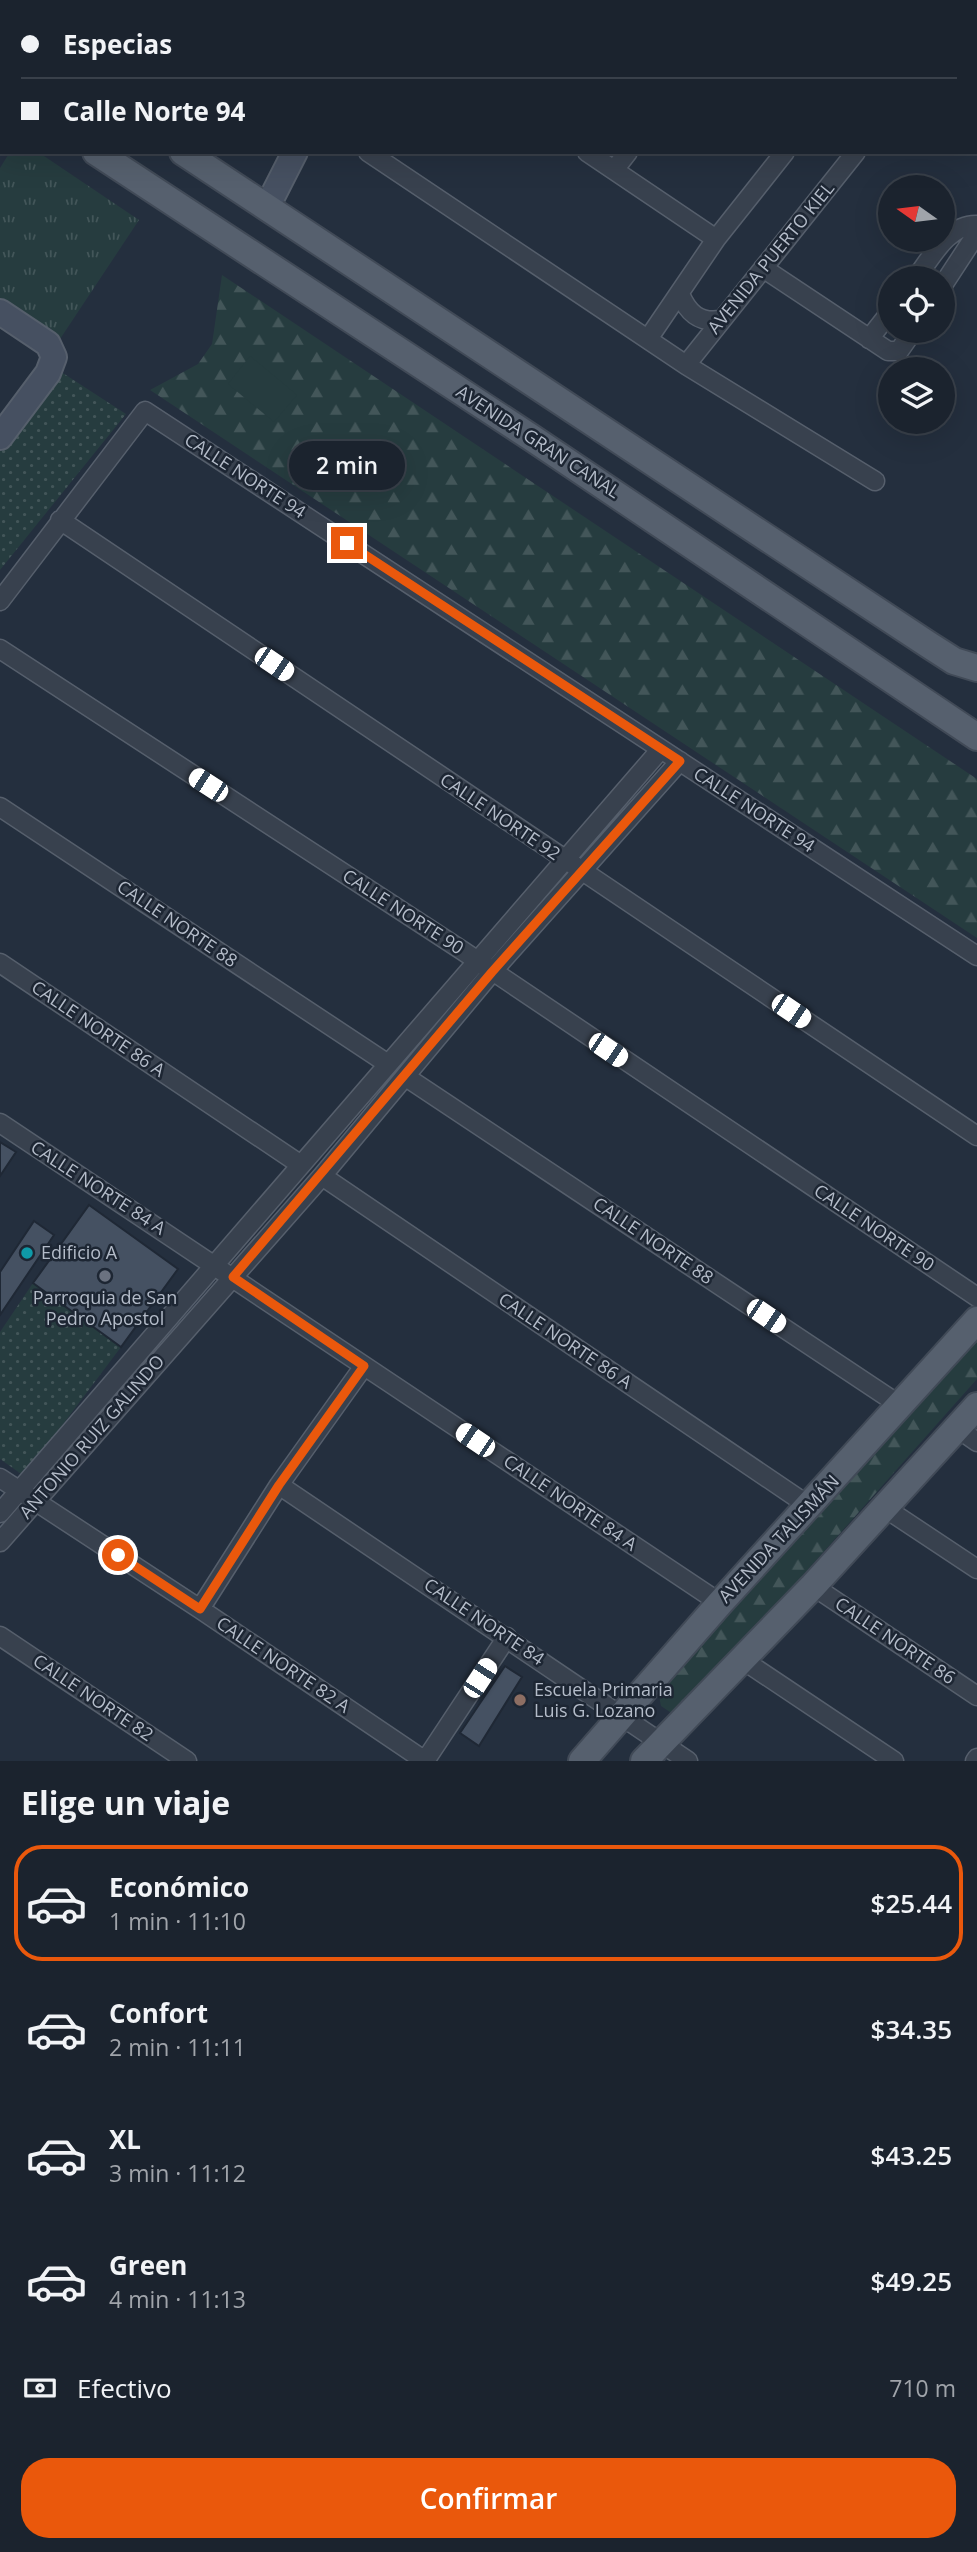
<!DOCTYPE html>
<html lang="es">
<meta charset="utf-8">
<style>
:root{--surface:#1b232e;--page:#242b36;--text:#f1f3f6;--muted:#a0a4aa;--line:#39404a;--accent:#ea580c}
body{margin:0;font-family:"Open Sans",sans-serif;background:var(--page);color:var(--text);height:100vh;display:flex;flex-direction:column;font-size:26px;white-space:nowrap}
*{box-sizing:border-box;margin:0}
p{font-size:23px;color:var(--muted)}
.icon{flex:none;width:38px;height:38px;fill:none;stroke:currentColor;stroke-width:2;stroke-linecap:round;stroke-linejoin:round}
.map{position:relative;height:1761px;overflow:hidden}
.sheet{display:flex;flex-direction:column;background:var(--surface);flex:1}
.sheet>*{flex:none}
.guide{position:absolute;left:0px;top:0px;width:978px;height:154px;box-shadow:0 7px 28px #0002,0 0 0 2px var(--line);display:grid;align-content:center;height:154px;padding:0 21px;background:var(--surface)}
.needle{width:46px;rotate:284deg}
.tools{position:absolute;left:878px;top:175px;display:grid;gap:14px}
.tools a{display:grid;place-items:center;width:77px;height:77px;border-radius:50%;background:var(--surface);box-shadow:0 7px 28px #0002,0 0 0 2px var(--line);font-size:35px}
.end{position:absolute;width:32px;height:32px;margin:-16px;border:9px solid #ea580c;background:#fff;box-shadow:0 0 0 4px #fff}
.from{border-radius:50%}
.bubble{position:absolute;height:49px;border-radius:24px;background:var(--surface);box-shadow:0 7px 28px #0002,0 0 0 2px var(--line);font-size:23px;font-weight:600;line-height:49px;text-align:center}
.car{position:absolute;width:21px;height:42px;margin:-21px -10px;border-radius:9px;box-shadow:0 0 5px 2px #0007;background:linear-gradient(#fff 24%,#345 0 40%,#fff 0 76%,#345 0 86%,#fff 0)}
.guide b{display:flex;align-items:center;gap:24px;height:66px;font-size:26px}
.guide b+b{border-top:2px solid var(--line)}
.guide i{width:18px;height:18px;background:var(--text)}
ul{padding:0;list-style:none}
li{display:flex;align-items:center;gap:21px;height:116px;margin:0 14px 10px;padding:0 7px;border:4px solid transparent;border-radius:28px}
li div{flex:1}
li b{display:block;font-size:26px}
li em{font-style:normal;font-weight:600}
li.on{border-color:var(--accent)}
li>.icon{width:63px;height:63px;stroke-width:1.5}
h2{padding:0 21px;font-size:32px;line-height:84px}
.pay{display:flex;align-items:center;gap:18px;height:77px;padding:0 21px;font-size:26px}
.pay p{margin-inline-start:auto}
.action{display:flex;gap:14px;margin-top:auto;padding:14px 21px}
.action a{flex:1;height:80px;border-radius:28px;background:var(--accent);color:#fff;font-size:28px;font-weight:600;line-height:80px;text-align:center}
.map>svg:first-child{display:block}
.grass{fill:url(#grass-tufts)}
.forest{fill:url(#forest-firs)}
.park{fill:url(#park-dots)}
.garden{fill:#263c3f}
.building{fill:#455162;stroke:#1f2835;stroke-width:2}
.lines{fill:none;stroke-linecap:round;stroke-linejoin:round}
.street-casing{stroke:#565f6c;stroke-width:21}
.secondary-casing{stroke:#565f6c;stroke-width:28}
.primary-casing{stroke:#414a57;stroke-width:30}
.street{stroke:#38414e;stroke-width:18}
.secondary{stroke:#465061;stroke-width:24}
.primary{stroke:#56606e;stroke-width:26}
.route{stroke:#ea580c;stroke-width:9}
.culture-dot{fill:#0f9aa8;stroke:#1d2633;stroke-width:2.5}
.worship-dot{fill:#6b7280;stroke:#1d2633;stroke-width:2.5}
.education-dot{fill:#8d6e63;stroke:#1d2633;stroke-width:2.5}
.labels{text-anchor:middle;stroke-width:5;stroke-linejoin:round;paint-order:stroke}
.street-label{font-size:18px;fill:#b4bcc9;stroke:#1d2633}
.poi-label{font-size:18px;fill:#b4bcc9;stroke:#1d2633;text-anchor:start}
</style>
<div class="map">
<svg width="977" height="1761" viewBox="0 0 977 1761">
<defs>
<pattern id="grass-tufts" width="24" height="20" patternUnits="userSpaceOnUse" patternTransform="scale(1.75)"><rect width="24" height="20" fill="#263c3f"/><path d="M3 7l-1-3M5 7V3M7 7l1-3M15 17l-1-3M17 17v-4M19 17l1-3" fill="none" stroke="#435659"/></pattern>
<pattern id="forest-firs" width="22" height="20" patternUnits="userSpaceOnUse" patternTransform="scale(1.75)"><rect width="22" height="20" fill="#263c3f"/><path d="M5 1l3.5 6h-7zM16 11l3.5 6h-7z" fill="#435659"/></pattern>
<pattern id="park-dots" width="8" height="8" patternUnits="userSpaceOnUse" patternTransform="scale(1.75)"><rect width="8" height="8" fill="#263c3f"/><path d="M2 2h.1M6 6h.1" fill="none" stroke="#435659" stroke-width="1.8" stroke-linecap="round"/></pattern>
</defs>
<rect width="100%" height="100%" fill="#242f3e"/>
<!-- grass -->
<path class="grass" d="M10 152H38L139 220 60 339 0 299V168Z"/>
<!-- forest -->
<path class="forest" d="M222 275 977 779V938L150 390 198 364 212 344Z
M977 1341V1379L700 1691 680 1710 670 1712 661 1706 659 1696 662 1684Z"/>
<!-- park -->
<path class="park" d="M52 366 126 414 0 570V429Z
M33 1283 121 1347 24 1476 0 1459V1332Z"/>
<!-- garden -->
<path class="garden" d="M250 356 297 395 274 422 228 384Z"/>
<!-- building -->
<path class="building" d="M0 1142 16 1152 0 1176Z
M89 1205 178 1269 121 1347 33 1283Z
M34 1221 54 1235 0 1315V1272Z
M505 1666 522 1677 479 1746 460 1733Z"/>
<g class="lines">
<!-- street casing -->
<g class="street-casing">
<path id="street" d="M724 0 727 2
M939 0 942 2
M564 2 566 0
M745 2 747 0
M910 2 911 0
M976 2 977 0
M976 63H977
M368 152 686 365 875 481
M587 152 716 239
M614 170 628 152
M763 268 888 351H899L913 331
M916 278C931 258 948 224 977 225
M943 285 977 233
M680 294C688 313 699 323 720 320
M648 339 716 239 785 152
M869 339 891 311
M686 365 856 152
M60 520 977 1136
M0 601 145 411 977 956
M0 649 463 951 977 1297
M0 807 388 1064
M0 963 301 1165
M406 1077 901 1406
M0 1123 720 1603
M322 1176 809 1506
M957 1428 977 1442
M0 1478 200 1609 425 1761
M279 1485 688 1761
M885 1508 977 1569
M0 1513 661 749
M0 1542 322 1176 492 972 680 761
M813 1586 977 1696
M200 1609 279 1485 364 1366
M0 1636 187 1761
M740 1658 894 1761
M425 1761 507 1637
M975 1761 977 1758"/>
</g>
<!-- secondary casing -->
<g class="secondary-casing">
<path id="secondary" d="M314 2 316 0
M399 2 400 0
M267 207 295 152
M0 312 48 344 54 357 48 373 0 437"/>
</g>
<!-- primary casing -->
<g class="primary-casing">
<path id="primary" d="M0 31 2 32
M0 88 2 90
M96 152 532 438 977 737
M183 152 929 645 954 661 977 668
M582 1761 720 1603 977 1320
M644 1761 813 1586 977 1406"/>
</g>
<!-- street -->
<use href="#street" class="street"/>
<!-- secondary -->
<use href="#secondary" class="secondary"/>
<!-- primary -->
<use href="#primary" class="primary"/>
</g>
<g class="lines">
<!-- route -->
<path class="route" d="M118 1555 200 1609 279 1485 364 1366 233 1277 492 972 680 761 347 543"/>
</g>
<!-- markers -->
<circle class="culture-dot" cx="27" cy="1253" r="7"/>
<circle class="worship-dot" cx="105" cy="1276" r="7"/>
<circle class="education-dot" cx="520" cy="1700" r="7"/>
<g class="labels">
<!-- street labels -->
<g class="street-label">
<text transform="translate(771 258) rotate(-51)" y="6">AVENIDA PUERTO KIEL</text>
<text transform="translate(538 442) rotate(33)" y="6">AVENIDA GRAN CANAL</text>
<text transform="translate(245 476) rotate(33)" y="6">CALLE NORTE 94</text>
<text transform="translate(754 810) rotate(33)" y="6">CALLE NORTE 94</text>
<text transform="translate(500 817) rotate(34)" y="6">CALLE NORTE 92</text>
<text transform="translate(403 912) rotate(33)" y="6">CALLE NORTE 90</text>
<text transform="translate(177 924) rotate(34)" y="6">CALLE NORTE 88</text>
<text transform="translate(98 1029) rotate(34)" y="6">CALLE NORTE 86 A</text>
<text transform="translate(98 1188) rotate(33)" y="6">CALLE NORTE 84 A</text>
<text transform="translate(874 1228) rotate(34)" y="6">CALLE NORTE 90</text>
<text transform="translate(653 1241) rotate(34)" y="6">CALLE NORTE 88</text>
<text transform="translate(565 1341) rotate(34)" y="6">CALLE NORTE 86 A</text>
<text transform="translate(92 1437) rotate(-49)" y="6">ANTONIO RUIZ GALINDO</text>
<text transform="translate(570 1503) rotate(34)" y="6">CALLE NORTE 84 A</text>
<text transform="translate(779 1539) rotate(-47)" y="6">AVENIDA TALISMÁN</text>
<text transform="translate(484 1622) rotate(34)" y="6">CALLE NORTE 84</text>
<text transform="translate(895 1641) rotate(34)" y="6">CALLE NORTE 86</text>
<text transform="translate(283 1665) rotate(34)" y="6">CALLE NORTE 82 A</text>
<text transform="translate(93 1698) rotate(34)" y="6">CALLE NORTE 82</text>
</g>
<!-- poi labels -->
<g class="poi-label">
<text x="41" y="1259">Edificio A</text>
<text x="105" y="1304" text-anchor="middle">Parroquia de San<tspan x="105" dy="21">Pedro Apostol</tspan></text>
<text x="534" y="1696">Escuela Primaria<tspan x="534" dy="21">Luis G. Lozano</tspan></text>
</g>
</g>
</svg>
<div class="tools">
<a><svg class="needle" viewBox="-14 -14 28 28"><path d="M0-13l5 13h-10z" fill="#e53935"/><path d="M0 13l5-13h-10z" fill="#a0a4aa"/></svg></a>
<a><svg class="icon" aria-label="locate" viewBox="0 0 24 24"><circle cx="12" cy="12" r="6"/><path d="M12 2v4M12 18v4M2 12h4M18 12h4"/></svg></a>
<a><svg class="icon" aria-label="layers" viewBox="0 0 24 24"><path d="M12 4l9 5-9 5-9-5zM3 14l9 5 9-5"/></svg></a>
</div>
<i class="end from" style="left:118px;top:1555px"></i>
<i class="end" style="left:347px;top:543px"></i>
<div class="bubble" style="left:289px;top:441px;width:116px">2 min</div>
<i class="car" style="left:274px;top:664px;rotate:124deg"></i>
<i class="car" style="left:208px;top:785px;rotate:303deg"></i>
<i class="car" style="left:791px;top:1011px;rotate:124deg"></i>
<i class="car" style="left:608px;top:1050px;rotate:124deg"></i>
<i class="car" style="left:766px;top:1316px;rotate:124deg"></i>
<i class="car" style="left:475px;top:1440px;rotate:304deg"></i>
<i class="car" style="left:480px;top:1678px;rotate:33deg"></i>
<div class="guide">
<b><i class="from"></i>Especias</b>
<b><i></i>Calle Norte 94</b>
</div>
</div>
<section class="sheet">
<h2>Elige un viaje</h2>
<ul>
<li class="on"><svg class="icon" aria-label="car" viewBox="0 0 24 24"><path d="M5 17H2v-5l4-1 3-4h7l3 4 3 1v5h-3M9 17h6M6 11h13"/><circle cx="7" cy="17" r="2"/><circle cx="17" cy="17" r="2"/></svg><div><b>Económico</b><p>1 min · 11:10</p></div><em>$25.44</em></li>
<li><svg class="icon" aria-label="car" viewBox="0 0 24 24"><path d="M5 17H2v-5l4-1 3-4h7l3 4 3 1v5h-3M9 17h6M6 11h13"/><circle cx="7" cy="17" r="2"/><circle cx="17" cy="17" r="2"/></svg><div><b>Confort</b><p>2 min · 11:11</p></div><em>$34.35</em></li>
<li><svg class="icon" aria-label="car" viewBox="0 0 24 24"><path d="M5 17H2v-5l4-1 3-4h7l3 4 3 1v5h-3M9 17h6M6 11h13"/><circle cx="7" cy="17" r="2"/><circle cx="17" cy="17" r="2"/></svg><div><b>XL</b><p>3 min · 11:12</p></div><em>$43.25</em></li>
<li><svg class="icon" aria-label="car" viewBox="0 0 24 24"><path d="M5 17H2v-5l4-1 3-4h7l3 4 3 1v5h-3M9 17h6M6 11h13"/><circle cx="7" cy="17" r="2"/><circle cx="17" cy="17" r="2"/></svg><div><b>Green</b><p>4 min · 11:13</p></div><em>$49.25</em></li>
</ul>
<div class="pay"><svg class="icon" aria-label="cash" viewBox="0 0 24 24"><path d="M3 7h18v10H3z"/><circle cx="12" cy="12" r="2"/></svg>Efectivo<p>710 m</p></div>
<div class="action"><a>Confirmar</a></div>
</section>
